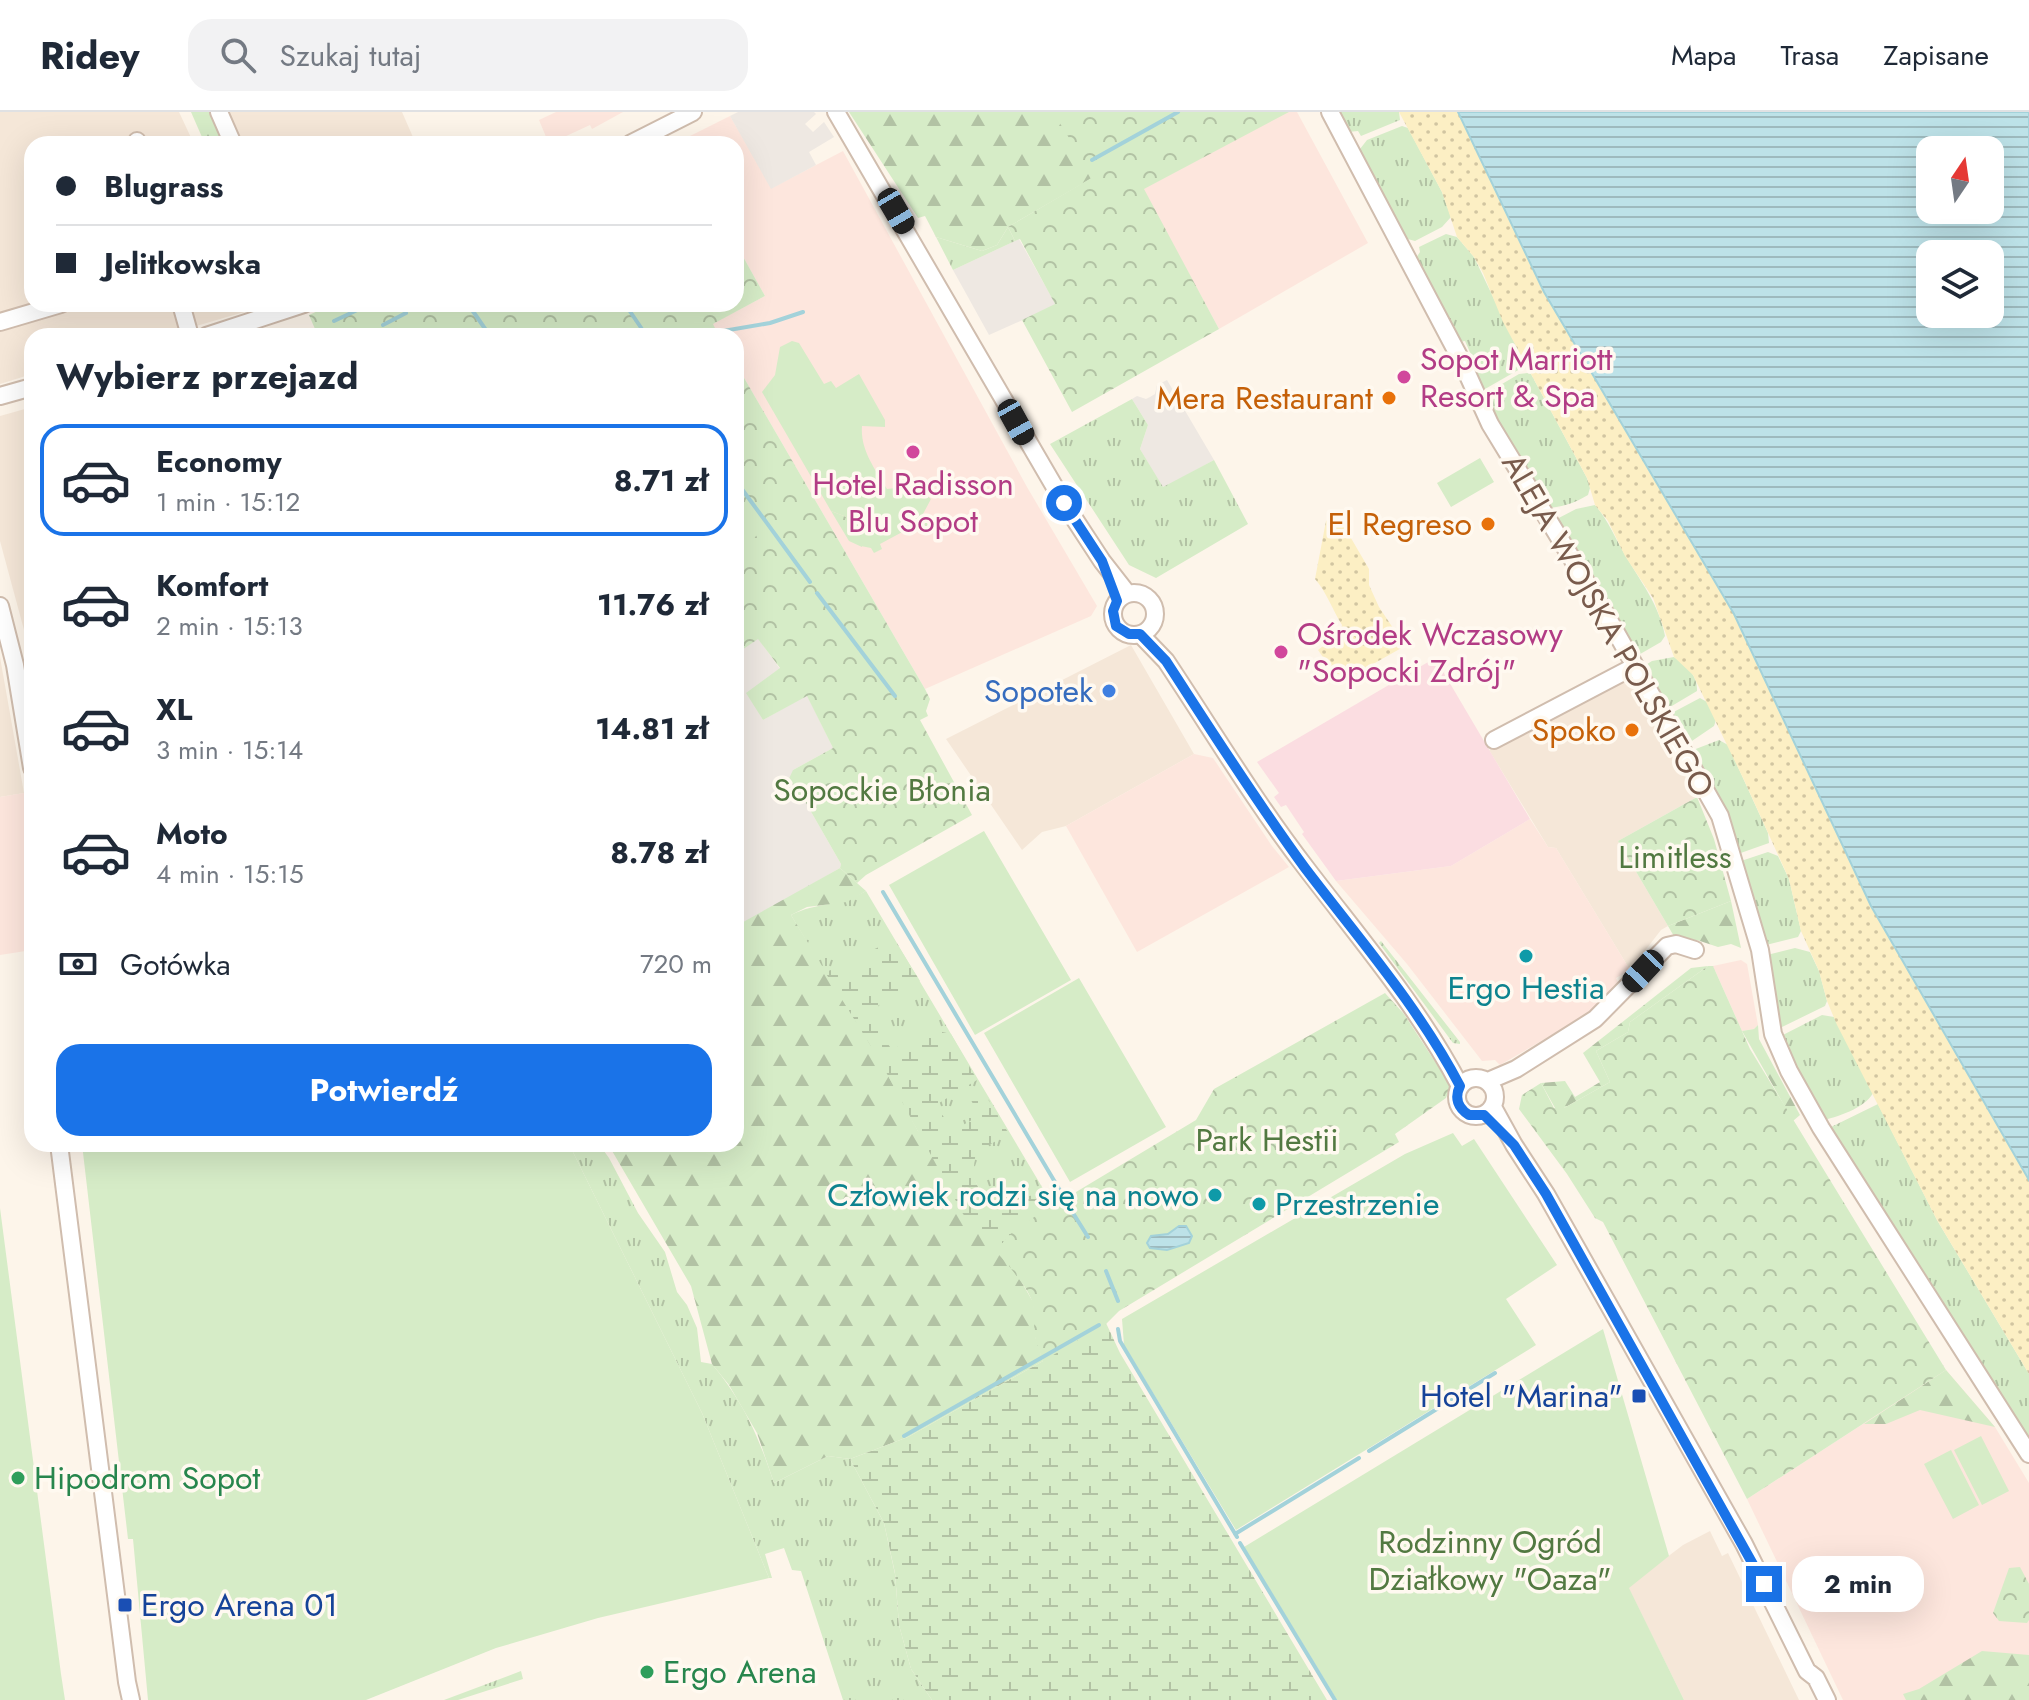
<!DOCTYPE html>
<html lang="pl">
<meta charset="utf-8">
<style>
:root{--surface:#fff;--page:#f2f2f3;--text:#1f2937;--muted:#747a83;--line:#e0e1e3;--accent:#1a73e8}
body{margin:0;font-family:Jost,sans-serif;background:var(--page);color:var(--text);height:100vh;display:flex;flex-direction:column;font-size:30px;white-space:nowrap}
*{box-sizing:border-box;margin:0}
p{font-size:26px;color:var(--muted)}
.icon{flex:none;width:44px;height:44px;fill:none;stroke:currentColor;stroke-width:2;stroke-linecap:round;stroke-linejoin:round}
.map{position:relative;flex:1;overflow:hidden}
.details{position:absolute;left:24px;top:216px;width:720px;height:824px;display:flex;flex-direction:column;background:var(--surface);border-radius:24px;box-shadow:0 8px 32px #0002}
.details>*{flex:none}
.guide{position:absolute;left:24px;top:24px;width:720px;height:176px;border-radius:24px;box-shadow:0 8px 32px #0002;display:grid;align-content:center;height:176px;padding:0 32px;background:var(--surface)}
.needle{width:52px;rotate:13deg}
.tools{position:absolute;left:1916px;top:24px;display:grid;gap:16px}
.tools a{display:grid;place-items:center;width:88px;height:88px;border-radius:16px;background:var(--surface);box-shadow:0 8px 32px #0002;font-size:40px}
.end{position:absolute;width:36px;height:36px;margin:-18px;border:10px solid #1a73e8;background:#fff;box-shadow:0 0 0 4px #fff}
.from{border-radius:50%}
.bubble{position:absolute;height:56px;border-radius:24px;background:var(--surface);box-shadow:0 8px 32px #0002;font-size:26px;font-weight:700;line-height:56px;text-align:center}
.car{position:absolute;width:24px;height:48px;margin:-24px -12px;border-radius:10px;box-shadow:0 0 6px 2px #0007;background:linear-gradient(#222 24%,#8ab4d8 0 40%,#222 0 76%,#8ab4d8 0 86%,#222 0)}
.guide b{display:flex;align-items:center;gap:28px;height:76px;font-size:30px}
.guide b+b{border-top:2px solid var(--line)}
.guide i{width:20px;height:20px;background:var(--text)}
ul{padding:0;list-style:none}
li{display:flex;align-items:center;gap:24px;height:112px;margin:0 16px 12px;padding:0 16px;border:4px solid transparent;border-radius:24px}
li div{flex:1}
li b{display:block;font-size:30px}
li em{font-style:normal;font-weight:700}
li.on{border-color:var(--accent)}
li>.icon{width:72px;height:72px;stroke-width:1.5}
h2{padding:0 32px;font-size:36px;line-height:96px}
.pay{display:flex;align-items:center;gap:20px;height:88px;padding:0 32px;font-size:30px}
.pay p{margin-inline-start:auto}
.button{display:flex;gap:16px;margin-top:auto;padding:16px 32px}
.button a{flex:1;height:92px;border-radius:24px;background:var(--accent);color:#fff;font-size:32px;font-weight:700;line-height:92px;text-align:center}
header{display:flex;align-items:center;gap:48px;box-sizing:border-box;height:112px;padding:0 40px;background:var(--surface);border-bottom:2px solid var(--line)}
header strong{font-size:38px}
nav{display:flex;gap:44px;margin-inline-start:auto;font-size:28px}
.search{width:560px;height:72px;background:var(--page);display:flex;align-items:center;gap:20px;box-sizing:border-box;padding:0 28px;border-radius:24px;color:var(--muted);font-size:30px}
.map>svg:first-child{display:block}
.residential{fill:#f5e7d8}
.commercial{fill:#fde6dd}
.industrial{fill:#eee8e2}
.medical{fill:#fbdde1}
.grass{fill:url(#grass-tufts)}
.forest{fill:url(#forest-firs)}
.wetland{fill:url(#wetland-marsh)}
.sand{fill:url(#sand-dots)}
.park{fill:url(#park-crowns)}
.garden{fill:#d6ecc7}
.water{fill:url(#water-rules);stroke:#a3d2da;stroke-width:2;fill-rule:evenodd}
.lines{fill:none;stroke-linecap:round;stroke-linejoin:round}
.stream{stroke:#a3d2da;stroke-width:4}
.minor-casing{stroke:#d0bdae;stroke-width:20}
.minor{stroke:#fff;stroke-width:16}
.route{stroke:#1a73e8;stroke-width:10}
.hotel-dot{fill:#d1479c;stroke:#fff9f0;stroke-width:3}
.food-dot{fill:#e8710a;stroke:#fff9f0;stroke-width:3}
.shop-dot{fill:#3f7fe0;stroke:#fff9f0;stroke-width:3}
.culture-dot{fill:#0f9aa8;stroke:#fff9f0;stroke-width:3}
.transit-dot{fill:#1a4fb4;stroke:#fff9f0;stroke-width:3}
.leisure-dot{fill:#2e9e5b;stroke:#fff9f0;stroke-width:3}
.labels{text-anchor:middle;stroke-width:7;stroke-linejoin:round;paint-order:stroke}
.hotel-label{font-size:32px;fill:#b23c85;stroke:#fff9f0;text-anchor:start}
.food-label{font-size:32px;fill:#c56008;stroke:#fff9f0;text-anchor:end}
.street-label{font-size:32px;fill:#795b4c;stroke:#fff9f0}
.shop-label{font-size:32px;fill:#366cbe;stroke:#fff9f0;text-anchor:end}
.park-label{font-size:32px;fill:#527941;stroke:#fff9f0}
.culture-label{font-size:32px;fill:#0d838f;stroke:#fff9f0}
.transit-label{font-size:32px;fill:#164399;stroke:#fff9f0;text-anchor:end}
.leisure-label{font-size:32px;fill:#27864d;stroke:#fff9f0;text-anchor:start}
</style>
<header>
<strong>Ridey</strong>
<div class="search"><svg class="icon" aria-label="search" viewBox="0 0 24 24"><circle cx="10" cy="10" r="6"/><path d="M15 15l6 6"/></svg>Szukaj tutaj</div>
<nav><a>Mapa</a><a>Trasa</a><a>Zapisane</a></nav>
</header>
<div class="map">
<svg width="2029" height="1588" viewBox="0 0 2029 1588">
<defs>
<pattern id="grass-tufts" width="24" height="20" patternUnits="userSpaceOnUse" patternTransform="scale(2)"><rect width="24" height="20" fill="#d6ecc7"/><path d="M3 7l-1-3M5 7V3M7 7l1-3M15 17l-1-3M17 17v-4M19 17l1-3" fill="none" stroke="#b2c2a4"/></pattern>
<pattern id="forest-firs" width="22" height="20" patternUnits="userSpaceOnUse" patternTransform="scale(2)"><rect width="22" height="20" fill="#d6ecc7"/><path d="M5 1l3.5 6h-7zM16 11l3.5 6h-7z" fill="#b2c2a4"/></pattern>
<pattern id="wetland-marsh" width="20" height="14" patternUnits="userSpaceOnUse" patternTransform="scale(2)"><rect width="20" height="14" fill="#d6ecc7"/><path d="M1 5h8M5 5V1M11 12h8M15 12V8" fill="none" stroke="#b2c2a4"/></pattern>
<pattern id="sand-dots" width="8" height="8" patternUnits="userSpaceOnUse" patternTransform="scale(2)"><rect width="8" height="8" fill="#fcefc4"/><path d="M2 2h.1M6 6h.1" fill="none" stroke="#d1c5a1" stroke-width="1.8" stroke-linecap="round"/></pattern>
<pattern id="park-crowns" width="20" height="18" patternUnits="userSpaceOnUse" patternTransform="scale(2)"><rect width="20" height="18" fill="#d6ecc7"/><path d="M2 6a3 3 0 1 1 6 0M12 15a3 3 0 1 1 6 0" fill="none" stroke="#b2c2a4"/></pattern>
<pattern id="water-rules" width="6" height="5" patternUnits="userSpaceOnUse" patternTransform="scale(2)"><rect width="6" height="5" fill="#bde2e8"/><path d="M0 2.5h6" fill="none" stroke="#9ebabe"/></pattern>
</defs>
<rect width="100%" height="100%" fill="#fdf5ea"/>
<!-- residential -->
<path class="residential" d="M0 0H179L194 32H32V192H260L258 196 162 224H32V262L0 272Z
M228 0H402L416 32H242Z
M32 295V529H27L0 429V304Z
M1131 533 1194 642 1066 714 1042 720 1022 738 946 627Z
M0 545 24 681 0 685Z
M1628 563 1697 685 1618 729 1668 814 1661 818 1630 858 1556 736 1548 735 1489 638Z
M1710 1419 1722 1444 1728 1441 1799 1588H1684L1628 1475 1683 1433Z"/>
<!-- commercial -->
<path class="commercial" d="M556 0H623L592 17 590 13 549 32 539 8Z
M1238 0H1297L1368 131 1219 217 1143 77 1248 21Z
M730 4 772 76 843 39 1027 375 1097 494 1091 504 925 577 736 252V224H719L712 212 765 184 736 132V32H682L680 29Z
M1194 642 1213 646 1272 734 1289 755 1137 840 1066 714Z
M24 681 32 742V838L0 843V685Z
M1530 707 1548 735 1556 736 1630 858 1616 866 1619 872 1595 898 1500 953 1495 948 1482 949 1407 852 1336 769 1451 754Z
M1741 848 1747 852 1758 913 1754 917 1742 919 1713 854Z
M1946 1258 1995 1315 2029 1371V1588H1843L1747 1387Z"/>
<!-- industrial -->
<path class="industrial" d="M738 0H814L816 2 805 12 813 20 824 10 834 25 809 40 816 53 771 77 730 4Z
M1019 127 1056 193 989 223 953 158Z
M1167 268 1214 348 1163 376 1140 337 1148 313 1132 287 1137 284 1146 287 1150 285 1155 282 1157 273Z
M758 526 780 557 749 584 763 608 807 583 833 636 793 658 795 683 806 691 841 752 840 756 738 815 736 542Z"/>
<!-- medical -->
<path class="medical" d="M1435 546 1530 707 1451 754 1336 769 1302 722 1304 720 1286 693 1281 695 1274 685 1279 681 1257 650Z"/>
<!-- grass -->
<path class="grass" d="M1336 0H1399L1400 8 1361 24 1358 19 1348 20Z
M1402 14 1408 16 1442 80 1451 105 1442 115 1415 129 1404 126 1362 47 1360 37 1367 28Z
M1008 115 1015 129 953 158 936 125 982 139 997 133Z
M1446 122 1457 125 1474 145 1524 250 1520 257 1478 281 1471 261 1476 254 1465 229 1459 230 1416 146 1420 140 1419 135Z
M1527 261 1531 262 1587 366 1590 376 1588 383C1575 391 1560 396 1545 396L1480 285 1519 262Z
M1132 287 1148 313 1140 337 1163 375 1214 348 1248 412 1156 466 1129 453 1050 332Z
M1595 393C1608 408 1614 424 1624 441 1640 469 1659 492 1665 524L1661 530 1635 545 1553 409 1576 397Z
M1674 545C1686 553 1698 563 1697 579L1665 598 1641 556 1652 549Z
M1700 586 1707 590 1716 608 1714 614 1686 633 1668 603Z
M1719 628 1728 633 1768 721 1769 731 1735 743 1688 640Z
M1768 740 1778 744 1789 767 1801 819 1798 825 1762 834 1738 750Z
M866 779 1045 1080 995 1094C983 1082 970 1069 973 1052L918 1019 791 803C817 790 837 795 866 779Z
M1381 829 1460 930V932L1453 931 1379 831Z
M1795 836 1810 840 1819 859 1827 889 1825 894 1780 916 1763 844Z
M1822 903 1834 905 1873 981C1864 997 1837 1005 1820 1009L1777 926Z
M1878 992 1937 1108 2029 1262V1335L1825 1018Z
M569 1032H599L609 1046 638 1101 665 1140 677 1180 687 1193 697 1216 701 1250 712 1252C744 1291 758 1323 774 1371L828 1344 850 1347 884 1411 895 1462 899 1513 911 1557 932 1588H843L801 1459 792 1458 784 1436 765 1442 772 1466H769L702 1301Z
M521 1559 523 1567 458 1588H444Z"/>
<!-- forest -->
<path class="forest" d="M191 0H209L223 32H205Z
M849 0H1169L1087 53 1094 65 1008 115 997 133 982 139 936 125 925 104 918 106Z
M840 756 866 779 847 790 807 795 791 803 880 949 918 1019 974 1052C970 1069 982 1082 994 1093L1045 1080 1054 1094 1016 1116 1017 1162 1033 1190 1035 1202V1224L1043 1249 908 1325 850 1347 828 1344 774 1371 757 1321 729 1273 712 1252 691 1174 608 1032H736V814Z
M1731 789 1741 836 1731 832 1718 835 1697 828 1690 833 1675 826 1668 814Z
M1708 854 1630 910 1628 920 1596 939 1610 970 1564 996H1555L1541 971 1565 969 1575 985 1600 970 1583 941 1691 856Z
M1758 913 1759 927 1800 1003 1793 1009 1742 919 1754 917Z
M1946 1258 1995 1315 1920 1298 1886 1312H1864Z
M1982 1539 2029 1543V1588H1906L1903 1582 1919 1577Z"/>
<!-- wetland -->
<path class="wetland" d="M892 824 920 869 876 895 871 906 892 938 930 917 951 922 977 968 939 991 938 997 951 1015 963 1013 979 1004 971 988 983 979 1009 1022 976 1040C971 1067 974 1075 995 1093L1045 1080 1120 1241 1327 1588H932L911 1557 899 1513 895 1461 884 1411 850 1347 908 1325 1043 1249 1035 1224V1202L1033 1190 1023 1170 963 1102 880 949 825 860 840 855 857 858 866 849 868 840 879 835Z"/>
<!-- sand -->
<path class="sand" d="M1399 0H1458L1544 180 1734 502 1871 794 2029 1068V1262L1937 1108 1837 913 1827 889 1819 859 1801 819 1789 767 1744 668 1693 563 1674 545 1653 486 1625 444 1608 409 1595 393 1587 366 1503 210 1483 161 1474 145 1457 125 1442 80Z
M1337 402 1369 457V473L1379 495 1405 534 1350 565 1334 561 1318 538 1340 521 1342 513C1332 497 1327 481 1315 467L1326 409Z"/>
<!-- park -->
<path class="park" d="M1053 0H1289L1144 77 1219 217 1072 300 1022 208 1055 192 1020 127 1015 129 1008 115 1093 65Z
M736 132 765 184 713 212 719 224H362L359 221 318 224 309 203 333 192H736Z
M736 252 925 577 930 587 926 599 928 604 920 608 972 703 866 763 857 771 840 756 841 752 806 691 794 683 787 671 793 658 833 636 807 584 763 608 746 581 780 556 758 527 736 542Z
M831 399 859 410 863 417 862 435 849 429Z
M1697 685 1714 727 1731 789 1668 814 1618 729Z
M1708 854H1713L1750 937 1946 1258 1747 1387 1603 1110 1595 1106 1567 1062 1519 997 1522 983 1541 971 1554 996H1564L1610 970 1596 939 1628 920 1630 910Z
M1385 881 1404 902 1447 968 1450 976 1446 986 1395 1022 1399 1030 1119 1199 1106 1212 1043 1249C1041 1241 1036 1233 1035 1224 1033 1211 1036 1200 1031 1186 1022 1166 1002 1154 1003 1130L1016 1116 1196 1008 1214 977Z
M2020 1455 2029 1472V1508L2027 1511 1999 1509 1993 1501 2009 1456Z"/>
<!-- garden -->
<path class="garden" d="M792 229 799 231 824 272 831 269 836 276 859 262 885 308V315L862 314C860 338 875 357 887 377L914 374 931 387 923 402 929 413 923 416 919 411 880 432 882 437 874 441 871 436 861 434 863 417 859 410 831 399 762 280 775 263 780 235Z
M1480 346 1494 370 1451 395 1437 371Z
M736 381 763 419 736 439Z
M984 719 1071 868 975 923 889 773Z
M1079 866 1166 1015 1070 1070 984 921Z
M1453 1021 1462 1034 1474 1027 1557 1153 1506 1187 1536 1233 1236 1418 1124 1233 1122 1207 1405 1042Z
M82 1032H569L702 1301 769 1466 598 1506 496 1536 366 1588H148L133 1427H128Z
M0 1096 61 1562 65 1588H0Z
M1603 1217 1669 1444 1629 1476 1684 1588H1337L1244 1435Z
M1981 1324 2009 1379 1982 1393 1954 1338Z
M1951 1338 1979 1393 1953 1407 1924 1352Z"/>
<!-- water -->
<path class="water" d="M1458 0H2029V1068L1871 794 1734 502 1544 180ZM1930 38H1990V98H1930ZM1930 142H1990V202H1930Z
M1179 1114H1186L1192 1124 1189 1131 1167 1138 1150 1136 1147 1131 1151 1124 1168 1122Z"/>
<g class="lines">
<!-- stream -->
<path class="stream" d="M1092 48 1178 0
M422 192H423
M468 192 490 224
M625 192 646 223
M334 209 370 192
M383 213 406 201
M364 224 366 222
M694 224 770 211 803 200
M736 369 810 470
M817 481 895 584
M883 780 1068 1092
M1073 1101 1088 1125
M1106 1159 1118 1189
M1118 1217 1120 1229 1237 1425
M904 1324 1099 1213
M1369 1339 1495 1261
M1235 1422 1359 1346
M1240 1431 1335 1588"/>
<!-- minor casing -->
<g class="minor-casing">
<path id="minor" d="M219 0 233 32
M836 0 1064 391 1102 449 1127 481
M1330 0 1461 248 1490 312 1605 501 1720 704 1760 838 1773 922 1789 959 1821 1016 2029 1342
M137 29V32
M630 32 693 0
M181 192 190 224
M0 210 61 192
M206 224 304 192
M0 284 32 275
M1113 502a21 21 0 1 1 42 0a21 21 0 1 1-42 0Z
M0 494 15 553 32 656
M1140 522 1166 549C1212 618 1255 690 1306 756 1360 827 1418 894 1460 974
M1494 628 1635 554
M1457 985a19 19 0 1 1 38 0a19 19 0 1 1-38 0Z
M1488 969 1516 957 1595 907 1667 834 1676 832 1695 838
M1493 995 1514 1033 1546 1082 1744 1432 1807 1559 1816 1566 1827 1588
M59 1032 127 1570 131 1588"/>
</g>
<!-- minor -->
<use href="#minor" class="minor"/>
</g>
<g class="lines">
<!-- route -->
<path class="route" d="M1064 391 1102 449 1117 489 1113 499 1116 514 1129 522H1140L1166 549C1211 618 1256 689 1305 756 1359 827 1418 894 1460 974 1454 986 1458 996 1469 1003H1484L1514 1033 1546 1082 1764 1472"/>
</g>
<!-- markers -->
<g class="hotel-dot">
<circle cx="1404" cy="265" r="8"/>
<circle cx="913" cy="340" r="8"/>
<circle cx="1281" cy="540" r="8"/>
</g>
<g class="food-dot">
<circle cx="1389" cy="286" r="8"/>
<circle cx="1488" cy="412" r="8"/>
<circle cx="1632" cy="618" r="8"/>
</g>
<circle class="shop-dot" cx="1109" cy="579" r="8"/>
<g class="culture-dot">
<circle cx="1526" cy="844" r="8"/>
<circle cx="1215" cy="1083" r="8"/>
<circle cx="1259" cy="1092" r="8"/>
</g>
<g class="transit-dot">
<rect x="1631" y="1276" width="16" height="16" rx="4"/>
<rect x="117" y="1485" width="16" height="16" rx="4"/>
</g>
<g class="leisure-dot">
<circle cx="18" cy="1366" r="8"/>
<circle cx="647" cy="1560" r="8"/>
</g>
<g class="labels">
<!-- hotel labels -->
<g class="hotel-label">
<text x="1420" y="258">Sopot Marriott<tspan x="1420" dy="37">Resort &amp; Spa</tspan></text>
<text x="913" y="383" text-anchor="middle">Hotel Radisson<tspan x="913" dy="37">Blu Sopot</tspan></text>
<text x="1297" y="533">Ośrodek Wczasowy<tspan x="1297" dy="37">"Sopocki Zdrój"</tspan></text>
</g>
<!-- food labels -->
<g class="food-label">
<text x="1373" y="297">Mera Restaurant</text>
<text x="1472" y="423">El Regreso</text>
<text x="1616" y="629">Spoko</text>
</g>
<!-- street labels -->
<g class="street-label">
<text transform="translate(1608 513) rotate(60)" y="11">ALEJA WOJSKA POLSKIEGO</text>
</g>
<!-- shop labels -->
<g class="shop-label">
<text x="1093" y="590">Sopotek</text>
</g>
<!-- park labels -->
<g class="park-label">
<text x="882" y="689">Sopockie Błonia</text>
<text x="1675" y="756">Limitless</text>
<text x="1267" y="1039">Park Hestii</text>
<text x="1490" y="1441">Rodzinny Ogród<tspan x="1490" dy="37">Działkowy "Oaza"</tspan></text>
</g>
<!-- culture labels -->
<g class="culture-label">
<text x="1526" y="887">Ergo Hestia</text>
<text x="1199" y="1094" text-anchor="end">Człowiek rodzi się na nowo</text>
<text x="1275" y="1103" text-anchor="start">Przestrzenie</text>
</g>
<!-- transit labels -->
<g class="transit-label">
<text x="1623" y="1295">Hotel "Marina"</text>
<text x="141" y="1504" text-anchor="start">Ergo Arena 01</text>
</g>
<!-- leisure labels -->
<g class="leisure-label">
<text x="34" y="1377">Hipodrom Sopot</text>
<text x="663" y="1571">Ergo Arena</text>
</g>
</g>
</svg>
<div class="tools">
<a><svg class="needle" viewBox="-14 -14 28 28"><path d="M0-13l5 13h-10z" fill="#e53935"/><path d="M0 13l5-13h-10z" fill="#747a83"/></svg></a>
<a><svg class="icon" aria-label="layers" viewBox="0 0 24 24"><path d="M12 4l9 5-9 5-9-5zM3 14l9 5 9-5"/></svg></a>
</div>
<i class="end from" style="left:1064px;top:391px"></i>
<i class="end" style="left:1764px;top:1472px"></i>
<div class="bubble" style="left:1792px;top:1444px;width:132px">2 min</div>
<i class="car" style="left:896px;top:99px;rotate:150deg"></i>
<i class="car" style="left:1016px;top:310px;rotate:151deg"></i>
<i class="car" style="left:1643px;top:859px;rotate:223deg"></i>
<div class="guide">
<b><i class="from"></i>Blugrass</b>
<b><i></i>Jelitkowska</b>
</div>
<section class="details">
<h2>Wybierz przejazd</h2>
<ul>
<li class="on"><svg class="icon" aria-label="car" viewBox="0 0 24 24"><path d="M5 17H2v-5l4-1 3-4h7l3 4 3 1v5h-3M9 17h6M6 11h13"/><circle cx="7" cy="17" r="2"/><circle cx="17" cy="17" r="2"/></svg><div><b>Economy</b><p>1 min · 15:12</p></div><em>8.71 zł</em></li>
<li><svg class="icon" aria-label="car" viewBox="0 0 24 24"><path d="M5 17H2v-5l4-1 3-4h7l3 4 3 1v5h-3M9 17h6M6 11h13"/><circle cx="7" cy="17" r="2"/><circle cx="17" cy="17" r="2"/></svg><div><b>Komfort</b><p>2 min · 15:13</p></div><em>11.76 zł</em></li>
<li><svg class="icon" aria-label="car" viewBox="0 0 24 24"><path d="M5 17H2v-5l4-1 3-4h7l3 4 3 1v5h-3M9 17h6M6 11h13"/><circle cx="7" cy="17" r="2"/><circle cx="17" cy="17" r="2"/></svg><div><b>XL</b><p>3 min · 15:14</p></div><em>14.81 zł</em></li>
<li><svg class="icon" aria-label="car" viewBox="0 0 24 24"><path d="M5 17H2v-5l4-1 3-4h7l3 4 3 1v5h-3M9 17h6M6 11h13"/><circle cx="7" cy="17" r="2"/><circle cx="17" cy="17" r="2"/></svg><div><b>Moto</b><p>4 min · 15:15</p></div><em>8.78 zł</em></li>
</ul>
<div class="pay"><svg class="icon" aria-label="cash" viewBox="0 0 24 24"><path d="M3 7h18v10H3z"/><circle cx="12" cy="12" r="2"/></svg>Gotówka<p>720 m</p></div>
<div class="button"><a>Potwierdź</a></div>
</section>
</div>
